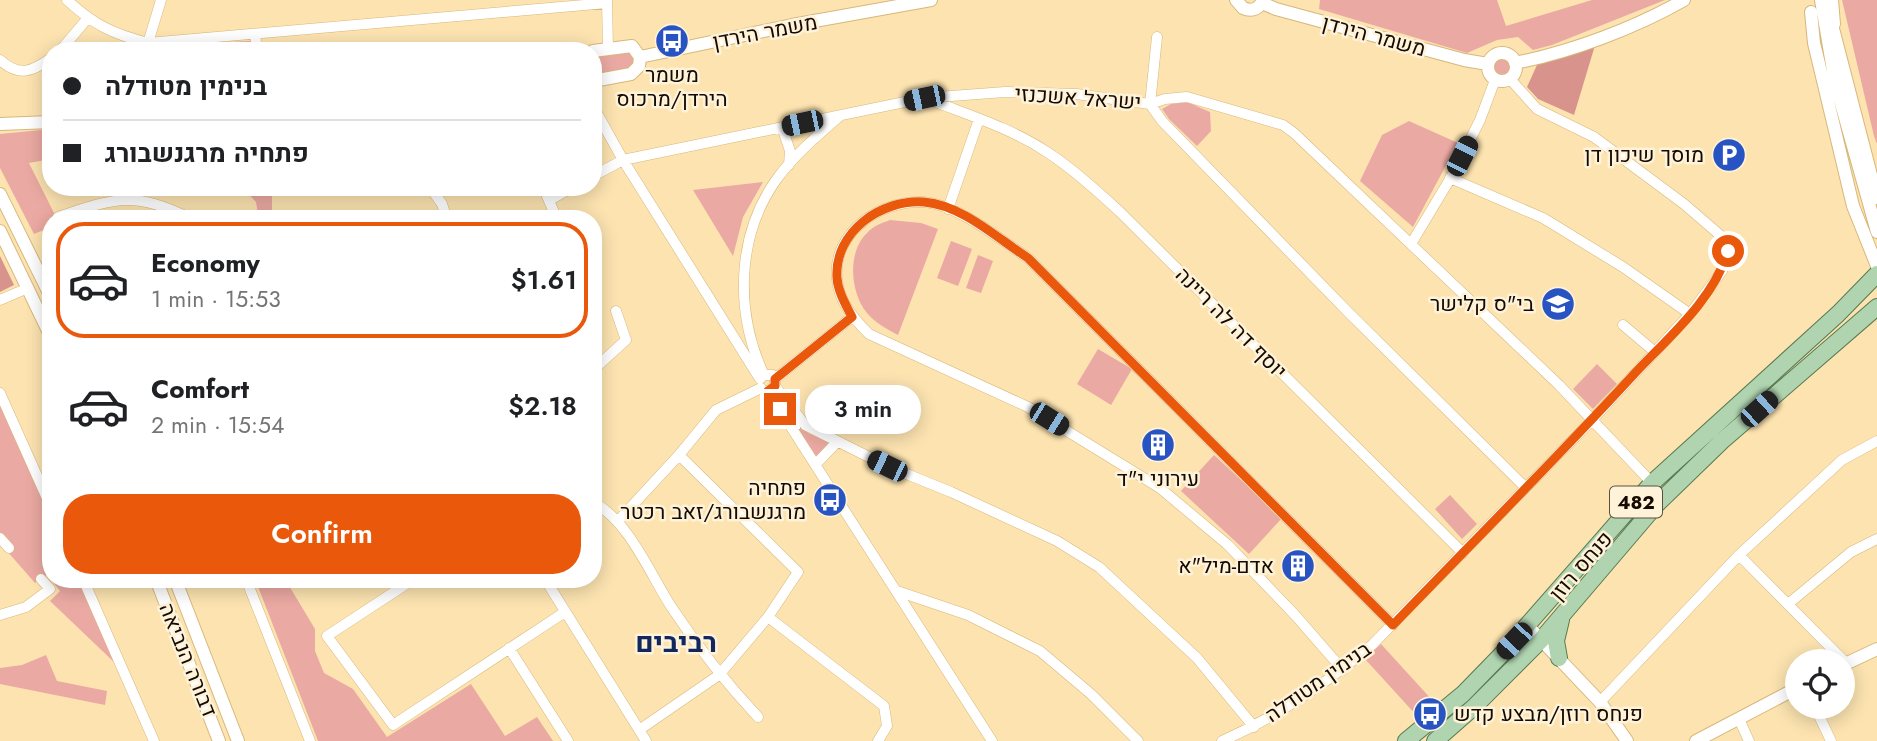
<!DOCTYPE html>
<meta charset="utf-8">
<style>
:root{--surface:#fff;--page:#f6f6f6;--text:#202124;--muted:#757577;--line:#e0e0e0;--accent:#ea580c}
body{margin:0;font-family:Jost,Heebo,sans-serif;background:var(--page);color:var(--text);height:100vh;display:flex;flex-direction:column;font-size:26px;white-space:nowrap}
*{box-sizing:border-box;margin:0}
p{font-size:23px;color:var(--muted)}
.icon{flex:none;width:38px;height:38px;fill:none;stroke:currentColor;stroke-width:2;stroke-linecap:round;stroke-linejoin:round}
.map{position:relative;flex:1;overflow:hidden}
.panel{position:absolute;left:42px;top:210px;width:560px;height:378px;display:flex;flex-direction:column;background:var(--surface);border-radius:28px;box-shadow:0 4px 18px #0003}
.panel>*{flex:none}
.hud{position:absolute;left:42px;top:42px;width:560px;height:154px;border-radius:28px;box-shadow:0 4px 18px #0003;display:grid;align-content:center;height:154px;padding:0 21px;background:var(--surface)}
.buttons{position:absolute;left:1785px;top:649px;display:grid;gap:14px}
.buttons a{display:grid;place-items:center;width:70px;height:70px;border-radius:50%;background:var(--surface);box-shadow:0 4px 18px #0003;font-size:35px}
.end{position:absolute;width:32px;height:32px;margin:-16px;border:9px solid #ea580c;background:#fff;box-shadow:0 0 0 4px #fff}
.from{border-radius:50%}
.bubble{position:absolute;height:49px;border-radius:24px;background:var(--surface);box-shadow:0 4px 18px #0003;font-size:23px;font-weight:600;line-height:49px;text-align:center}
.car{position:absolute;width:21px;height:42px;margin:-21px -10px;border-radius:9px;box-shadow:0 0 5px 2px #0007;background:linear-gradient(#222 24%,#8ab4d8 0 40%,#222 0 76%,#8ab4d8 0 86%,#222 0)}
.hud b{display:flex;align-items:center;gap:24px;height:66px;font-size:26px}
.hud b+b{border-top:2px solid var(--line)}
.hud i{width:18px;height:18px;background:var(--text)}
ul{padding:12px 0 0;list-style:none}
li{display:flex;align-items:center;gap:21px;height:116px;margin:0 14px 10px;padding:0 7px;border:4px solid transparent;border-radius:28px}
li div{flex:1}
li b{display:block;font-size:26px}
li em{font-style:normal;font-weight:600}
li.on{border-color:var(--accent)}
li>.icon{width:63px;height:63px;stroke-width:1.5}
.button{display:flex;gap:14px;margin-top:auto;padding:14px 21px}
.button a{flex:1;height:80px;border-radius:28px;background:var(--accent);color:#fff;font-size:28px;font-weight:600;line-height:80px;text-align:center}
.map>svg:first-child{display:block}
.green{fill:#eba9a3}
.forest{fill:#d8938d}
.lines{fill:none;stroke-linecap:round;stroke-linejoin:round}
.minor-casing{stroke:#d7b87a;stroke-width:11}
.tertiary-casing{stroke:#d7b87a;stroke-width:14}
.primary-casing{stroke:#577a51;stroke-width:18}
.minor{stroke:#fff;stroke-width:10}
.tertiary{stroke:#fff;stroke-width:12}
.primary{stroke:#b0d4b0;stroke-width:16}
.route{stroke:#ea580c;stroke-width:9}
.labels{text-anchor:middle;stroke-width:5;stroke-linejoin:round;paint-order:stroke}
.shield{fill:#fef2d9;stroke:#5a5041;stroke-width:2}
.shield-label{font-size:19px;font-weight:bold;fill:#140a00}
.street-label{font-size:21px;fill:#140a00;stroke:#fef2d9}
.poi-label{font-size:21px;fill:#140a00;stroke:#fef2d9;text-anchor:end}
.district-label{font-size:28px;font-weight:bold;fill:#12275d;stroke:#fef2d9}
</style>
<div class="map">
<svg width="1877" height="741" viewBox="0 0 1877 741">
<rect width="100%" height="100%" fill="#fce3b0"/>
<!-- green -->
<path class="green" d="M1320 0H1497L1506 26 1592 0H1665L1552 45 1533 50 1518 37 1497 40 1467 53 1319 9Z
M1842 0H1877V144L1874 136Z
M251 41 252 51H195L194 44Z
M628 50 633 56 635 64 630 70 593 76V55Z
M1490 68a11 11 0 1 1 22 0a11 11 0 1 1-22 0Z
M1187 102 1210 112 1211 131 1197 146 1169 119 1162 109 1171 104Z
M1409 121 1458 143 1413 227 1360 181 1382 135Z
M51 129V159L29 163 57 219H51V227L34 234 0 168V134Z
M763 182 743 217 733 256 693 190Z
M242 187H272V219H259L256 202Z
M890 220 921 223 938 229 898 335C887 329 875 323 867 313 850 293 847 252 867 233 873 226 882 223 890 220Z
M951 241 972 249 958 286 937 278Z
M978 255 993 261 981 293 966 288Z
M1098 349 1132 369 1111 405 1077 384Z
M1597 364 1617 384 1593 409 1573 389Z
M774 389 808 433 829 443 815 461 771 392Z
M0 403 51 517V579H78L116 664 50 601 60 591 47 575 35 583 0 543Z
M1214 455 1282 518 1249 554 1181 491Z
M1450 495 1477 524 1462 539 1435 509Z
M255 579H285L315 629V651L324 673 353 689 387 737 471 684 505 736 537 717 553 741H318Z
M1381 644 1433 701 1417 716 1365 659Z
M46 655 57 681 107 691 105 705 0 684V668L22 665Z"/>
<!-- forest -->
<path class="forest" d="M1596 42 1574 115 1538 99 1527 87 1537 65Z
M0 256 14 285 0 292Z"/>
<g class="lines">
<!-- minor casing -->
<g class="minor-casing">
<path id="minor" d="M67 0C94 25 113 34 148 43L607 3
M607 0 608 49
M255 34 257 51
M148 43 161 0
M60 51 87 19
M0 60C19 77 32 72 51 58
M928 99C968 115 1011 128 1047 152 1073 169 1097 191 1119 211L1463 553
M1150 104 1162 121 1349 313 1526 488
M1150 104 1157 37
M593 106 623 160 760 379
M782 127 790 151 789 165
M593 176 623 160 924 98 1005 92 1076 94 1150 104 1165 99 1187 97 1283 125 1294 133 1559 385 1652 483 1658 497 1657 504
M1450 178 1543 218 1623 267 1690 314
M430 187 442 204 447 219
M543 187 557 219
M550 200 573 187
M948 209 979 119
M58 217C118 197 133 191 192 219
M1411 244 1453 174 1480 120 1495 80
M0 300 28 288
M1623 325 1655 352
M593 370 626 340 616 311
M764 375C735 313 736 237 776 180 794 155 818 135 841 115
M761 378 764 375H773L775 379
M775 386 805 425 887 466 951 492 1057 541 1099 567 1197 658 1254 727
M771 390 775 386V379L852 317
M768 391 992 741
M0 393 51 507
M816 464 837 442
M593 502C629 521 650 574 672 608 698 647 726 683 758 717
M618 521 679 455 716 410 761 388
M0 538 9 548
M1739 555 1846 663
M83 579 154 741
M246 579 310 741
M414 579 327 636 393 725 565 612
M545 579 646 741
M897 591 968 615 1040 651 1091 694 1138 741
M1788 604 1851 552 1877 539
M0 615 26 607 50 589 41 579
M768 617 884 706 887 726 878 741
M509 648 568 741
M1343 670 1295 615 1228 545 1160 488 1028 407 869 334C854 319 839 302 837 279 832 232 881 200 923 202 958 204 999 239 1028 258L1393 625
M1600 702 1739 555 1842 460 1877 441
M1815 707 1831 741
M1739 719 1749 741
M639 730 719 675 768 617 798 572 679 455
M1222 741C1276 717 1326 684 1372 645L1592 420 1690 314 1722 271 1728 251 1720 235 1684 204 1594 137 1537 109 1510 79"/>
</g>
<!-- tertiary casing -->
<g class="tertiary-casing">
<path id="tertiary" d="M1236 0 1243 8C1252 12 1259 9 1263 0
M1821 0 1835 82 1877 232
M1832 0 1834 24
M1262 3 1276 9 1464 60 1488 64
M1811 12 1814 43 1853 206 1877 266
M1830 17 1877 198
M593 51 632 46 640 57 639 66 631 74 593 81
M1488 67a14 14 0 1 1 28 0a14 14 0 1 1-28 0Z
M640 57 792 25 931 0
M1515 63C1571 52 1635 28 1684 0
M0 124 51 122
M0 194 51 297
M0 231 51 337
M156 579 219 741
M175 579 238 741
M1528 626 1600 702 1627 741
M1843 665 1877 649
M1696 741 1797 688"/>
</g>
<!-- primary casing -->
<g class="primary-casing">
<path id="primary" d="M1559 658 1556 641 1561 620
M1406 741 1463 694 1501 655 1652 483 1838 314 1877 274
M1435 741 1475 706 1541 640 1657 504 1722 441 1877 307"/>
</g>
<!-- minor -->
<use href="#minor" class="minor"/>
<!-- tertiary -->
<use href="#tertiary" class="tertiary"/>
<!-- primary -->
<use href="#primary" class="primary"/>
</g>
<g class="lines">
<!-- route -->
<path class="route" d="M780 409 768 391 775 386V379L852 317C846 305 838 292 837 278 834 232 881 199 924 202 962 205 997 238 1028 258L1393 625C1474 541 1557 458 1636 372 1669 337 1714 299 1728 251"/>
</g>
<!-- icons -->
<defs>
<g id="bus-disc" transform="scale(1.75)"><circle r="9.5" fill="#2853c2" stroke="#fef2d9"/><path d="M-5-6H5V4H4V6H2V4H-2V6H-4V4H-5ZM-3.5-4V0h7V-4ZM-3.5 1.2v1.5H-2V1.2ZM2 1.2v1.5H3.5V1.2Z" fill="#fff"/></g>
<g id="parking-disc" transform="scale(1.75)"><circle r="9.5" fill="#2853c2" stroke="#fef2d9"/><path d="M-3.5-5.5H1a3.5 3.5 0 0 1 0 7H-1V5.5H-3.5ZM-1-3.4V-.6H.8a1.4 1.4 0 0 0 0-2.8Z" fill="#fff"/></g>
<g id="school-disc" transform="scale(1.75)"><circle r="9.5" fill="#2853c2" stroke="#fef2d9"/><path d="M0-5L7-2L0 1L-7-2ZM-4 1L0 2.5L4 1V4Q0 6-4 4Z" fill="#fff"/></g>
<g id="building-disc" transform="scale(1.75)"><circle r="9.5" fill="#2853c2" stroke="#fef2d9"/><path d="M-4-6H4V6H1V3H-1V6H-4ZM-2.5-4.3h1.7v1.8h-1.7ZM.8-4.3h1.7v1.8H.8ZM-2.5-1h1.7V.8h-1.7ZM.8-1h1.7V.8H.8Z" fill="#fff"/></g>
</defs>
<g fill-rule="evenodd">
<use href="#bus-disc" x="672" y="41"/>
<use href="#parking-disc" x="1729" y="155"/>
<use href="#school-disc" x="1558" y="304"/>
<use href="#building-disc" x="1158" y="445"/>
<use href="#bus-disc" x="830" y="500"/>
<use href="#building-disc" x="1298" y="566"/>
<use href="#bus-disc" x="1430" y="714"/>
</g>
<g class="labels">
<!-- shield labels -->
<rect class="shield" x="1610" y="486.5" width="52" height="31" rx="5"/>
<g class="shield-label">
<text x="1636" y="509">482</text>
</g>
<!-- street labels -->
<g class="street-label">
<text transform="translate(765 32) rotate(-11)" y="7">משמר הירדן</text>
<text transform="translate(1374 36) rotate(15)" y="7">משמר הירדן</text>
<text transform="translate(1078 98) rotate(4)" y="7">ישראל אשכנזי</text>
<text transform="translate(1231 323) rotate(45)" y="7">יוסף דה לה ריינה</text>
<text transform="translate(1581 566) rotate(-49)" y="7">פנחס רוזן</text>
<text transform="translate(188 660) rotate(68)" y="7">דבורה הנביאה</text>
<text transform="translate(1318 682) rotate(-35)" y="7">בנימין מטודלה</text>
</g>
<!-- poi labels -->
<g class="poi-label">
<text x="672" y="82" text-anchor="middle">משמר<tspan x="672" dy="24">הירדן/מרכוס</tspan></text>
<text x="1704" y="162">מוסך שיכון דן</text>
<text x="1534" y="311">בי"ס קלישר</text>
<text x="1158" y="486" text-anchor="middle">עירוני י"ד</text>
<text x="806" y="495">פתחיה<tspan x="806" dy="24">מרגנשבורג/זאב רכטר</tspan></text>
<text x="1274" y="573">אדם-מיל"א</text>
<text x="1454" y="721" text-anchor="start">פנחס רוזן/מבצע קדש</text>
</g>
<!-- district labels -->
<g class="district-label">
<text x="676" y="652">רביבים</text>
</g>
</g>
</svg>
<div class="buttons">
<a><svg class="icon" aria-label="locate" viewBox="0 0 24 24"><circle cx="12" cy="12" r="6"/><path d="M12 2v4M12 18v4M2 12h4M18 12h4"/></svg></a>
</div>
<i class="end from" style="left:1728px;top:251px"></i>
<i class="end" style="left:780px;top:409px"></i>
<div class="bubble" style="left:805px;top:385px;width:116px">3 min</div>
<i class="car" style="left:924px;top:98px;rotate:258deg"></i>
<i class="car" style="left:802px;top:123px;rotate:258deg"></i>
<i class="car" style="left:1462px;top:156px;rotate:27deg"></i>
<i class="car" style="left:1759px;top:409px;rotate:48deg"></i>
<i class="car" style="left:1049px;top:419px;rotate:122deg"></i>
<i class="car" style="left:887px;top:466px;rotate:296deg"></i>
<i class="car" style="left:1514px;top:641px;rotate:223deg"></i>
<div class="hud">
<b><i class="from"></i>בנימין מטודלה</b>
<b><i></i>פתחיה מרגנשבורג</b>
</div>
<section class="panel">
<ul>
<li class="on"><svg class="icon" aria-label="car" viewBox="0 0 24 24"><path d="M5 17H2v-5l4-1 3-4h7l3 4 3 1v5h-3M9 17h6M6 11h13"/><circle cx="7" cy="17" r="2"/><circle cx="17" cy="17" r="2"/></svg><div><b>Economy</b><p>1 min · 15:53</p></div><em>$1.61</em></li>
<li><svg class="icon" aria-label="car" viewBox="0 0 24 24"><path d="M5 17H2v-5l4-1 3-4h7l3 4 3 1v5h-3M9 17h6M6 11h13"/><circle cx="7" cy="17" r="2"/><circle cx="17" cy="17" r="2"/></svg><div><b>Comfort</b><p>2 min · 15:54</p></div><em>$2.18</em></li>
</ul>
<div class="button"><a>Confirm</a></div>
</section>
</div>
